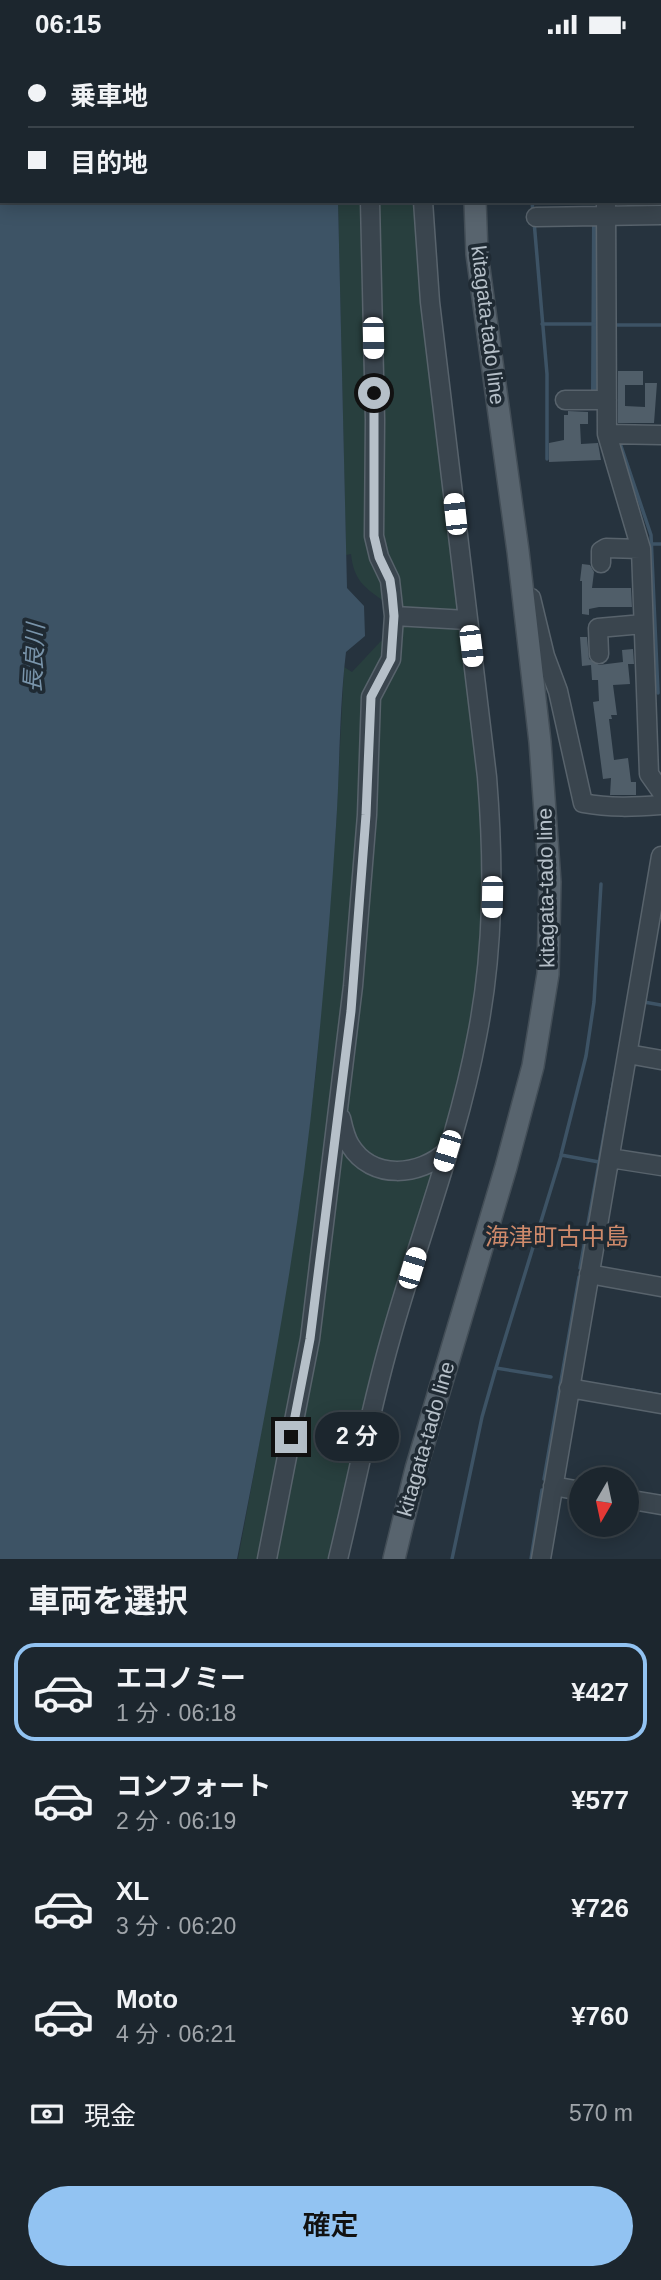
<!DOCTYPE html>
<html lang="ja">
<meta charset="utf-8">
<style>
:root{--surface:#1c262e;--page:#252e36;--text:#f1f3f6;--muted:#a0a5aa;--line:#3a434a;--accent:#92c3f2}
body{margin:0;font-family:Arial,"Noto Sans JP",sans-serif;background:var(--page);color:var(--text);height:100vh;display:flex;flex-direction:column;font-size:26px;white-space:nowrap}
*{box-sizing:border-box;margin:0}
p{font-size:23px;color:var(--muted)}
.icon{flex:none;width:38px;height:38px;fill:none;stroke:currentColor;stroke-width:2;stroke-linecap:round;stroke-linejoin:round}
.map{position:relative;height:1510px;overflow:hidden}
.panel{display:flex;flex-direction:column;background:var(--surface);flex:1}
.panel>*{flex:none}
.guide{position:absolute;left:0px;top:0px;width:662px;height:154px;box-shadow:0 4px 18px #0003,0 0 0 2px var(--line);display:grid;align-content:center;height:154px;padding:0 28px;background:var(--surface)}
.needle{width:46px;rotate:189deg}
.controls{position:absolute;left:569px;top:1418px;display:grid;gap:14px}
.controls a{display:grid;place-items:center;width:70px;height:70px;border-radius:50%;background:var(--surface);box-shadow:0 4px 18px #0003,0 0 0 2px var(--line);font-size:35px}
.end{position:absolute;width:32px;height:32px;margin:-16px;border:9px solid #b6c0c9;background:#111;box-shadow:0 0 0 4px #111}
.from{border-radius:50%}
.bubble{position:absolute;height:49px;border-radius:24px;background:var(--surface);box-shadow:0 4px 18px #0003,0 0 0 2px var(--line);font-size:23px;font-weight:600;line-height:49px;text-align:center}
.car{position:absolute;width:21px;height:42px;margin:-21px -10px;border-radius:9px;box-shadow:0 0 5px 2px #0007;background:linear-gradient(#fff 24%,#345 0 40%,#fff 0 76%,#345 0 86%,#fff 0)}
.guide b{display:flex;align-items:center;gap:24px;height:66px;font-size:26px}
.guide b+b{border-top:2px solid var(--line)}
.guide i{width:18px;height:18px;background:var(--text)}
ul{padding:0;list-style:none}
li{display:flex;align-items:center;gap:21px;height:98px;margin:0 14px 10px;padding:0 14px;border:4px solid transparent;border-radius:21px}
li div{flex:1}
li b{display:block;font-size:26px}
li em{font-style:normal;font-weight:600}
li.selected{border-color:var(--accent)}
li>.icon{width:63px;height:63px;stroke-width:1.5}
h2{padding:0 28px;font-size:32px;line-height:84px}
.pay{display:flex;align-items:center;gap:18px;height:77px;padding:0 28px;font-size:26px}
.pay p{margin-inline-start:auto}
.button{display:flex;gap:14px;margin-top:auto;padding:14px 28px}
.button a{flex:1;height:80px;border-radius:42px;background:var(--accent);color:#111;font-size:28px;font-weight:600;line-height:80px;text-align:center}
.status{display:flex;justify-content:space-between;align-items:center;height:49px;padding:0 35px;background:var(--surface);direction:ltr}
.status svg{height:19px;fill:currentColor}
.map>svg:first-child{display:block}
.green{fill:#283f3e}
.water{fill:#3d5365}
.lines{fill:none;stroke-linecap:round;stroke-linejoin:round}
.stream{stroke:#3d5365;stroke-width:3.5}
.building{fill:#505e69}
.minor-casing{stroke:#58636c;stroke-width:21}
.major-casing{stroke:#434e57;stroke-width:24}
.minor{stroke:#3a454e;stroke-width:18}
.major{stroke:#58646e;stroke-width:21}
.route{stroke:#b6c0c9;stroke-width:9}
.labels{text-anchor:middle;stroke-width:7;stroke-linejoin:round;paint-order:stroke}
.street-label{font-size:21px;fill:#b6c0c9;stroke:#1f2a33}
.water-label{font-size:23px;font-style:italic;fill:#7994aa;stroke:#1f2a33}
.quarter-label{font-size:24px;fill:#cf8a6b;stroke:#1f2a33}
</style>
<div class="status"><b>06:15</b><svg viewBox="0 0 49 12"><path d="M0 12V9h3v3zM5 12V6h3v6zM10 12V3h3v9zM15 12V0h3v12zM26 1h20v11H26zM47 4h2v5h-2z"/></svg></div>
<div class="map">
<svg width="661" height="1510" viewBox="0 0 661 1510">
<rect width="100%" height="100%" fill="#26333e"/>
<!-- green -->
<path class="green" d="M338 152H362L367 481 382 529 385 553C364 538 354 532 351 505L346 506Z
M376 152H419L459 564H401L380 487Z
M401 574 464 579 482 728 486 877 472 986 442 1101 412 1118 377 1113 355 1097 346 1070 361 935 378 651Z
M384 590 380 614 368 634 365 645 356 828 334 1060 304 1286 260 1510H238L256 1413 299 1157 316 1022 336 776 344 618 352 623 380 593Z
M347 1103 356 1108 435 1120 373 1326 328 1510H275L315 1293 343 1104Z"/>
<!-- water -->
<path class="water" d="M0 0H336L2 2V152H338L347 539 364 557 365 587 346 603C339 661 340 719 336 777 331 858 324 939 316 1019 300 1184 269 1348 237 1510H0Z
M592 172 601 174V345L591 344Z"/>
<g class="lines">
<!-- stream -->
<path class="stream" d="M530 2V0
M660 66 661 67
M532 152 533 164
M534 172 547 325V410
M542 275H596
M612 276H661
M620 394 651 486 658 644
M652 495H661
M644 953 661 956
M599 1113 561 1106 586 1007 594 953 601 835
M580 1219 615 1025
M551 1328 496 1319 561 1107
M632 1341 661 1346
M544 1430 579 1228
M452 1510 482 1368 496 1319
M531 1510 542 1441"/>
</g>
<!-- building -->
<path class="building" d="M618 322H643V336H625V357L645 358V334H657L654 374H618Z
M568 362 588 363V375H580L581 395 598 394 601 411 549 413V394L564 391V366H568Z
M582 515 590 516 594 523 592 539H631L632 558H599L589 560V566L582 565V532H580Z
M580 588H587L589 610 599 616 623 613 622 601 633 600 634 615H628L630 635 613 636 617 666H611L612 670H609L614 711 628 709 631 733H636V746H610L611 729 603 730 593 653 599 652 598 631H592L591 616 582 617Z"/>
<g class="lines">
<!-- minor casing -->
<g class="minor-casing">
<path id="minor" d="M366 0V2
M419 2V0
M607 2V0
M606 152 607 385 641 500 649 725 661 742
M536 168 661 166
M565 351H607
M607 385 661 386
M601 514V502L606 499 641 500
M531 549 545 607 558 642 583 754C610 759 634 758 661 756
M394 567 467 571
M599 605 598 579 643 575
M628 1005 661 1011
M341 1069C343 1078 345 1088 350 1096 372 1132 420 1127 447 1102
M610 1109 661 1117
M589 1225 661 1238
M569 1339 661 1355
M553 1437 581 1442
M626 1450 661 1456
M267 1510 310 1290 353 937 367 766 371 648 391 610 394 567 390 531 379 508 374 487 375 371 370 152
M338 1510C356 1436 370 1361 391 1288 419 1188 458 1089 477 987 494 901 494 815 487 728L430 253 423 152
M541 1510 661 807"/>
</g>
<!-- major casing -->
<g class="major-casing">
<path id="major" d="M475 2V0
M394 1510 416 1420 506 1118 533 1017 548 925 550 833 540 693 518 502 477 205 475 152"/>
</g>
<!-- minor -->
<use href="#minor" class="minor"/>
<!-- major -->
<use href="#major" class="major"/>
</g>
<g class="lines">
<!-- route -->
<path class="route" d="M291 1388 310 1290 351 962 366 766 371 648 391 610 394 567 392 545 390 531 379 508 374 487V344"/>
</g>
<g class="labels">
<!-- street labels -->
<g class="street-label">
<text transform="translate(488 276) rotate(83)" y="7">kitagata-tado line</text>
<text transform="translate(546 839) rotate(-91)" y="7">kitagata-tado line</text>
<text transform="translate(426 1390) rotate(-74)" y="7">kitagata-tado line</text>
</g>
<!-- water labels -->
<g class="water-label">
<text transform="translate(34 609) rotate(-87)" y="8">長良川</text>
</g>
<!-- quarter labels -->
<g class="quarter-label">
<text x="557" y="1196">海津町古中島</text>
</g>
</g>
</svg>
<div class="controls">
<a><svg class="needle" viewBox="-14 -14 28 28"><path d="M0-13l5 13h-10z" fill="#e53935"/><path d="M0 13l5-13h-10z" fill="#a0a5aa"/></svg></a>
</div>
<i class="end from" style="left:374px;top:344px"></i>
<i class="end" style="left:291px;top:1388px"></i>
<div class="bubble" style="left:315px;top:1363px;width:84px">2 分</div>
<i class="car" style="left:373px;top:289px;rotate:179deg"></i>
<i class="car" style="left:455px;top:465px;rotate:354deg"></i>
<i class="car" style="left:471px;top:597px;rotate:173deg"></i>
<i class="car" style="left:492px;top:848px;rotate:181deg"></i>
<i class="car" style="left:447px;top:1102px;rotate:197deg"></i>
<i class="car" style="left:412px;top:1219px;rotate:17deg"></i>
<div class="guide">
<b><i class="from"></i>乗車地</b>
<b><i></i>目的地</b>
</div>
</div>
<section class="panel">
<h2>車両を選択</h2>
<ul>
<li class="selected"><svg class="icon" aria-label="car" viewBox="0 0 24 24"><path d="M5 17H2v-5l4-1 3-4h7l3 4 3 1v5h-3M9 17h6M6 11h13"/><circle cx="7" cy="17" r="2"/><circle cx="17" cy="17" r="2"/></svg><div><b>エコノミー</b><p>1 分 · 06:18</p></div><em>¥427</em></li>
<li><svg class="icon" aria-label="car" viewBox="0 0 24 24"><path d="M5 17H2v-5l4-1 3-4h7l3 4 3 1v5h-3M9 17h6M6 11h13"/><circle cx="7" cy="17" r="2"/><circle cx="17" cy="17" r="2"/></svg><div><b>コンフォート</b><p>2 分 · 06:19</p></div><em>¥577</em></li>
<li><svg class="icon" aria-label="car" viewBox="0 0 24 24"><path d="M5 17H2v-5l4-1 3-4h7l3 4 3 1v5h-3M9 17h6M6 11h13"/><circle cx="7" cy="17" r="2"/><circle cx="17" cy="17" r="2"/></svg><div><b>XL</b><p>3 分 · 06:20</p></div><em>¥726</em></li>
<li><svg class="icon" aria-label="car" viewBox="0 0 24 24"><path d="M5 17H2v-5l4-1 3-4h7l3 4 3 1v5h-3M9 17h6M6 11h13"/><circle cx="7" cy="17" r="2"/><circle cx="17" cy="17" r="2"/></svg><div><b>Moto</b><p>4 分 · 06:21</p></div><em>¥760</em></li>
</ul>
<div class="pay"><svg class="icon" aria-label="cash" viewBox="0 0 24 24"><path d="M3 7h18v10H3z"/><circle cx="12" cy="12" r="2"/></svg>現金<p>570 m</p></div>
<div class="button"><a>確定</a></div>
</section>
